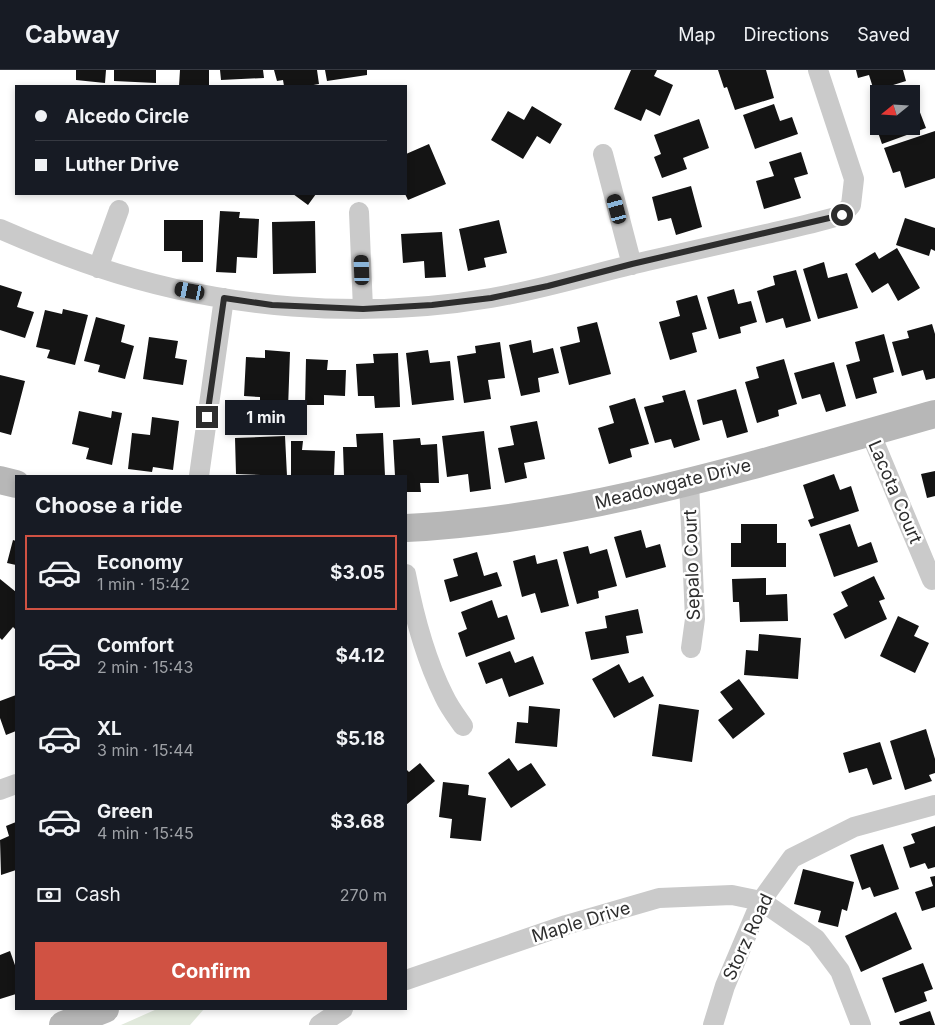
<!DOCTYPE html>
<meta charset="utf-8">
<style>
:root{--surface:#171b24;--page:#20242c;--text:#f1f3f6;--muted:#9ea1a6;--line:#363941;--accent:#d05243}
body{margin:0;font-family:Inter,sans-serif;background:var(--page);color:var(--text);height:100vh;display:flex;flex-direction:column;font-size:19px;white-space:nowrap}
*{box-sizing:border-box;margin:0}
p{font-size:16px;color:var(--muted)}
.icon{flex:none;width:28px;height:28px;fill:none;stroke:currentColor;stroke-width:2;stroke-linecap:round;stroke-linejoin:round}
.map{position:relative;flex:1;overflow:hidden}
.details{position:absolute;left:15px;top:405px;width:392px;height:535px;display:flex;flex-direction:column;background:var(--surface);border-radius:0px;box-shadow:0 2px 8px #0003}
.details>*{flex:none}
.hud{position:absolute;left:15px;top:15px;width:392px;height:110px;border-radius:0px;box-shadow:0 2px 8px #0003;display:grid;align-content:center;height:110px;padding:0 20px;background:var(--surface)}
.needle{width:32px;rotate:252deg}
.fabs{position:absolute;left:870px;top:15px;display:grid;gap:10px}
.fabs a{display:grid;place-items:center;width:50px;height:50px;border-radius:0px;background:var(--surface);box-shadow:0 2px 8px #0003;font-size:25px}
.end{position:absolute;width:22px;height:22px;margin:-11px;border:6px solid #2d2d2d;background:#fff;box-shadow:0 0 0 2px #fff}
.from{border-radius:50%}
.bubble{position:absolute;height:35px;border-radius:0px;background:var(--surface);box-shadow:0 2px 8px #0003;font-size:16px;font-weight:700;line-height:35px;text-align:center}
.car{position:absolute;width:15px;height:30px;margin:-15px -8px;border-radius:6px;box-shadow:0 0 4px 1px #0007;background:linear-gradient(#222 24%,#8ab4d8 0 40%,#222 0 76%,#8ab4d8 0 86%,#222 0)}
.hud b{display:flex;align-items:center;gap:18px;height:48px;font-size:19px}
.hud b+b{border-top:1px solid var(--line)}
.hud i{width:12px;height:12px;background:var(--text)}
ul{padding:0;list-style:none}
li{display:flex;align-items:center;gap:15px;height:75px;margin:0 10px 8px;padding:0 10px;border:2px solid transparent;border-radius:0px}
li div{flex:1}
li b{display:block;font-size:19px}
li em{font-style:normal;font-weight:700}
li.active{border-color:var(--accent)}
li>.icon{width:45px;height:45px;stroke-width:1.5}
h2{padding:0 20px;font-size:22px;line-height:60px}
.pay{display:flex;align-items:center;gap:12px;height:55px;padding:0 20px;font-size:19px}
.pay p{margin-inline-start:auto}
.action{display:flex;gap:10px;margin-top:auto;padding:10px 20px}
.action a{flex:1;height:58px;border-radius:0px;background:var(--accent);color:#fff;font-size:20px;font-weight:700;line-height:58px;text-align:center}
header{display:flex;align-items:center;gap:30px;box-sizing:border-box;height:70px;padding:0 25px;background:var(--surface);border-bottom:1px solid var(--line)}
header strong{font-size:24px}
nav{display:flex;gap:28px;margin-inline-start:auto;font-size:18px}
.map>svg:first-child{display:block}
.green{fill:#e1e9dc}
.building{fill:#141414}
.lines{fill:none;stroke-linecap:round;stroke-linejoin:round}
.street{stroke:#cacaca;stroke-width:20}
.secondary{stroke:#b7b7b7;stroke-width:28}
.route{stroke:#2d2d2d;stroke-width:6}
.labels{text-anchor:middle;stroke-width:5;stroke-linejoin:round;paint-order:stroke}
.street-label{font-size:18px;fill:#2d2d2d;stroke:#fff}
</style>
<header>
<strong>Cabway</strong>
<nav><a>Map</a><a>Directions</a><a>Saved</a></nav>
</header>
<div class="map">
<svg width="935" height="955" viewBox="0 0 935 955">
<rect width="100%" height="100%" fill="#fff"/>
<!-- green -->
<path class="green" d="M157 939H204L190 955H121Z"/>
<!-- building -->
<path class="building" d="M76 0H106L105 13 76 10Z
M114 0H156V13L114 11Z
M180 0H209V16H179Z
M220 0H263L264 8 221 10Z
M274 0H317L319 14 308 16H284L283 10 277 11Z
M325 0H367V5L327 11Z
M631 0H657L654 6 673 15 660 46 646 39 641 51 614 39Z
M718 0H766L774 28 735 40 727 17 724 18Z
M856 0H903L906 11 874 21 869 5 858 8Z
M911 19 926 58 882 74 874 51 879 49V56H911Z
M774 34 780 51 792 47 798 64 755 79 743 45Z
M532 36 562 54 550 74 537 66 523 89 491 70 508 41 524 50Z
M699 49 709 78 683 88 687 99 662 108 654 87 661 84 654 65Z
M935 61V108L905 118 900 101 893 103 884 78Z
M429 74 446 114 408 130 405 124 406 84Z
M801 82 808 104 794 108 801 128 764 139 756 111 774 106 769 92Z
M691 116 702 157 676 165 671 148 658 151 652 127Z
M293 124H316L308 135Z
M220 141 240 142 239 148 259 149 257 188 237 187 236 203 216 202Z
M905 148 935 158V181L931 179 929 186 896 175Z
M164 150H203V192H182V181H164Z
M499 150 507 183 484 188 486 197 468 201 459 159Z
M315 151 316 203 273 204 272 152Z
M442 162 446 207 425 208 424 191 403 193 401 164Z
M897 178 920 218 898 231 888 213 872 223 855 194 875 182 879 189Z
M824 192 828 208 847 203 858 238 818 249 803 199Z
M796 200 811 251 786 258 783 248 766 253 757 221 775 215 773 206Z
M0 215 22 222 17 237 34 242 25 268 0 260Z
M734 219 738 234 751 231 757 252 740 257 741 263 719 269 707 227Z
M697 225 707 259 692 263 697 282 670 290 659 252 680 246 676 231Z
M63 239 88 245 75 295 47 288 50 280 36 277 45 240 62 244Z
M96 247 125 255 121 272 134 276 125 309 98 302 100 295 84 291Z
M597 252 611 304 569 315 560 277 580 272 577 257Z
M932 254 935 264V308L926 310 923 300 902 306 892 272 909 268 907 261Z
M884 264 894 302 873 308 877 323 856 329 846 295 860 291 855 272Z
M149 267 178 271 175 288 187 290 183 315 143 309Z
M531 270 533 283 553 278 559 303 538 308 540 322 521 326 509 275Z
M500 272 505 308 488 310 491 329 464 333 457 286 476 283 475 276Z
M265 280 290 282 288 339 260 338V327L244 326 246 287 265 288Z
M428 280 430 293 450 291 454 330 412 335 406 283Z
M398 283 400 337 375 338 374 326H358L356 294 374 293 373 284Z
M306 289 328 290 327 300H346L345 326 324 325V335H305Z
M784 289 797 334 778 340 779 346 757 353 745 312 759 308 756 297Z
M834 292 846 336 826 342 820 324 802 329 794 303Z
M0 305 25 311 11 365 0 362Z
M736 319 748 362 727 368 722 350 703 355 697 330Z
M685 320 700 370 674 378 671 369 655 373 644 337 664 332 662 326Z
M635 328 649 374 630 379 632 387 609 394 598 358 614 353 609 336Z
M79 341 111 348 112 341 122 343 112 395 86 389 89 378 72 374Z
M152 347 179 351 173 400 153 397 152 402 128 399 132 363 150 365Z
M537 351 545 389 524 393 527 408 505 413 498 378 514 375 510 356Z
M484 361 491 419 470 422 468 404 447 407 442 366Z
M383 363 385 406H344L343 377H357L356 364Z
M285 366 287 406 236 404 235 368Z
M420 368 421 375 437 374 439 413H420L421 422H406V406H395L393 370Z
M291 371H303L302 380 335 381 334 406H291Z
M935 401V426L927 428 921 404Z
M834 404 840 420 851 416 859 441 811 457 808 450 814 448 803 415Z
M741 454H777V473H786V497H731V473H741Z
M850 454 858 477 871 472 878 492 834 507 819 464Z
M641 460 646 478 660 474 666 497 626 508 614 467Z
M13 470 16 471V495L7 493Z
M588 476 590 484 607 479 617 516 598 521 599 528 577 534 563 482Z
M477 482 484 506 497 502 502 516 450 532 444 510 458 506 453 489Z
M535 485 537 494 557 489 569 536 541 543 535 523 522 527 513 491Z
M874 506 885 529 879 531 887 549 845 569 833 544 848 536 841 522Z
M766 508V525L787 524 788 551 740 552 739 532H733L732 509Z
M0 509 16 522V560L13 557 2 570 0 568Z
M492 530 498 548 507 545 515 569 466 587 458 563 467 559 461 542Z
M638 539 643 563 626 566 629 583 591 590 585 562 607 558 605 546Z
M898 546 919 556 914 566 929 573 915 603 880 586Z
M759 564 801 568 798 609 744 605 746 580 758 581Z
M510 581 515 593 533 586 544 614 509 627 502 608 486 614 478 593Z
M619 594 629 613 643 606 654 626 614 648 592 609Z
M739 609 765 644 733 669 718 650 733 639 720 622Z
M16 625V661L6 665 0 648V631Z
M659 634 699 640 692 692 652 686Z
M529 636 560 639 557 677 515 673 517 652 528 653Z
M926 659 935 689V703L929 705 932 711 905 720 890 671Z
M880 672 892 709 873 715 867 698 849 703 843 683Z
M509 688 518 701 531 693 546 715 511 738 488 703Z
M420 693 435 711 406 735V699L409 702Z
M443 712 469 715 468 725 486 728 481 771 450 768 452 749 439 747Z
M16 752V800L1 805 0 770 9 766 6 756Z
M935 756V797L928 799 925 793 910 798 903 777 915 773 911 764Z
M883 774 899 819 874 827 870 817 862 820 850 785Z
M803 799 854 812 847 841 842 839 838 857 818 852 821 841 794 834Z
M935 806V837L922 841 915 822 933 816 930 807Z
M896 842 912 879 861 902 845 866Z
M10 881 16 898V924L0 929V885Z
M923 893 933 919 924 922 927 931 895 943 882 908Z
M930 941 935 955H900L899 952Z"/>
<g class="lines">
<!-- street -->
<path class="street" d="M603 84 632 195
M359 142 363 239
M0 159C32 173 64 186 97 197 222 239 361 250 491 228 544 219 595 203 647 191 687 182 726 173 766 164 791 158 817 153 842 145L851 135 854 109 818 0
M98 198 119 140
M870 362 932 510
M199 406 224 228
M689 412 695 549 691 578
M406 504C414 546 425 588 444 626 449 637 456 646 463 656
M0 720 16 714
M406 910 566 855 659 828 732 825 761 831 816 869 840 901 861 955
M319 955 343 939
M713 955 725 916 761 831 792 788 854 757 935 735"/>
<!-- secondary -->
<path class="secondary" d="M0 410 16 414
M406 458C587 449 762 392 935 344
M63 955 105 939"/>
</g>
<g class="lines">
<!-- route -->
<path class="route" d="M207 347 224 228 272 235 363 239 432 235 491 228 548 216 632 194 842 145"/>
</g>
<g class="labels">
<!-- street labels -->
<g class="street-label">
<text transform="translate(673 414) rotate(-14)" y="6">Meadowgate Drive</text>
<text transform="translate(895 422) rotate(67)" y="6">Lacota Court</text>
<text transform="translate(692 495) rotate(-92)" y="6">Sepalo Court</text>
<text transform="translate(581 852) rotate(-17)" y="6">Maple Drive</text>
<text transform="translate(748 867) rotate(-65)" y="6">Storz Road</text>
</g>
</g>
</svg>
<div class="fabs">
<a><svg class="needle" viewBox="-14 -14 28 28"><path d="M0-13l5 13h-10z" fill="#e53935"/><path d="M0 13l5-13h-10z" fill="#9ea1a6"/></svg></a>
</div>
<i class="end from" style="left:842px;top:145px"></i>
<i class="end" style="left:207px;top:347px"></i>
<div class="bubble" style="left:225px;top:330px;width:82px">1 min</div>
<i class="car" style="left:617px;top:139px;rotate:345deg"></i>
<i class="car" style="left:362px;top:200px;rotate:358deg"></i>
<i class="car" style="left:190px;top:221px;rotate:281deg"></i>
<div class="hud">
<b><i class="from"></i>Alcedo Circle</b>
<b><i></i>Luther Drive</b>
</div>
<section class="details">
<h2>Choose a ride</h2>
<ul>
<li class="active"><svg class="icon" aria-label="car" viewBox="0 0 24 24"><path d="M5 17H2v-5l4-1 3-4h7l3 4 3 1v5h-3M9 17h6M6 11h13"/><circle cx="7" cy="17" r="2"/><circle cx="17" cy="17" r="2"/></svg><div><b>Economy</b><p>1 min · 15:42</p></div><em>$3.05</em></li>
<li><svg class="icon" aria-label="car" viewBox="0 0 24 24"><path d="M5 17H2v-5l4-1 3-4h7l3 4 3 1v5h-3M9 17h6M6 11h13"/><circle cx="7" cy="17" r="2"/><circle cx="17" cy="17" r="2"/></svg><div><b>Comfort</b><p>2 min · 15:43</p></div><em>$4.12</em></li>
<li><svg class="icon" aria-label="car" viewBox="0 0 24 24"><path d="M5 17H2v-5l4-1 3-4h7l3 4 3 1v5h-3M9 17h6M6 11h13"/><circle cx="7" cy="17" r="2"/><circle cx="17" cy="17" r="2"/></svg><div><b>XL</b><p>3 min · 15:44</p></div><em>$5.18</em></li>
<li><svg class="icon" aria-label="car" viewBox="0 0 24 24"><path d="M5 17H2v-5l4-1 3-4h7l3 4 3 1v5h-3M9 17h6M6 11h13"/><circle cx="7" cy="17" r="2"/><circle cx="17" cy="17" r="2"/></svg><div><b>Green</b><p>4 min · 15:45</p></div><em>$3.68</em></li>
</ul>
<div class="pay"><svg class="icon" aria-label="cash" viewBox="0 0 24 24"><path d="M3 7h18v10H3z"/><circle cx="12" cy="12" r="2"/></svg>Cash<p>270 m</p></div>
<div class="action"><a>Confirm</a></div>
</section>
</div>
